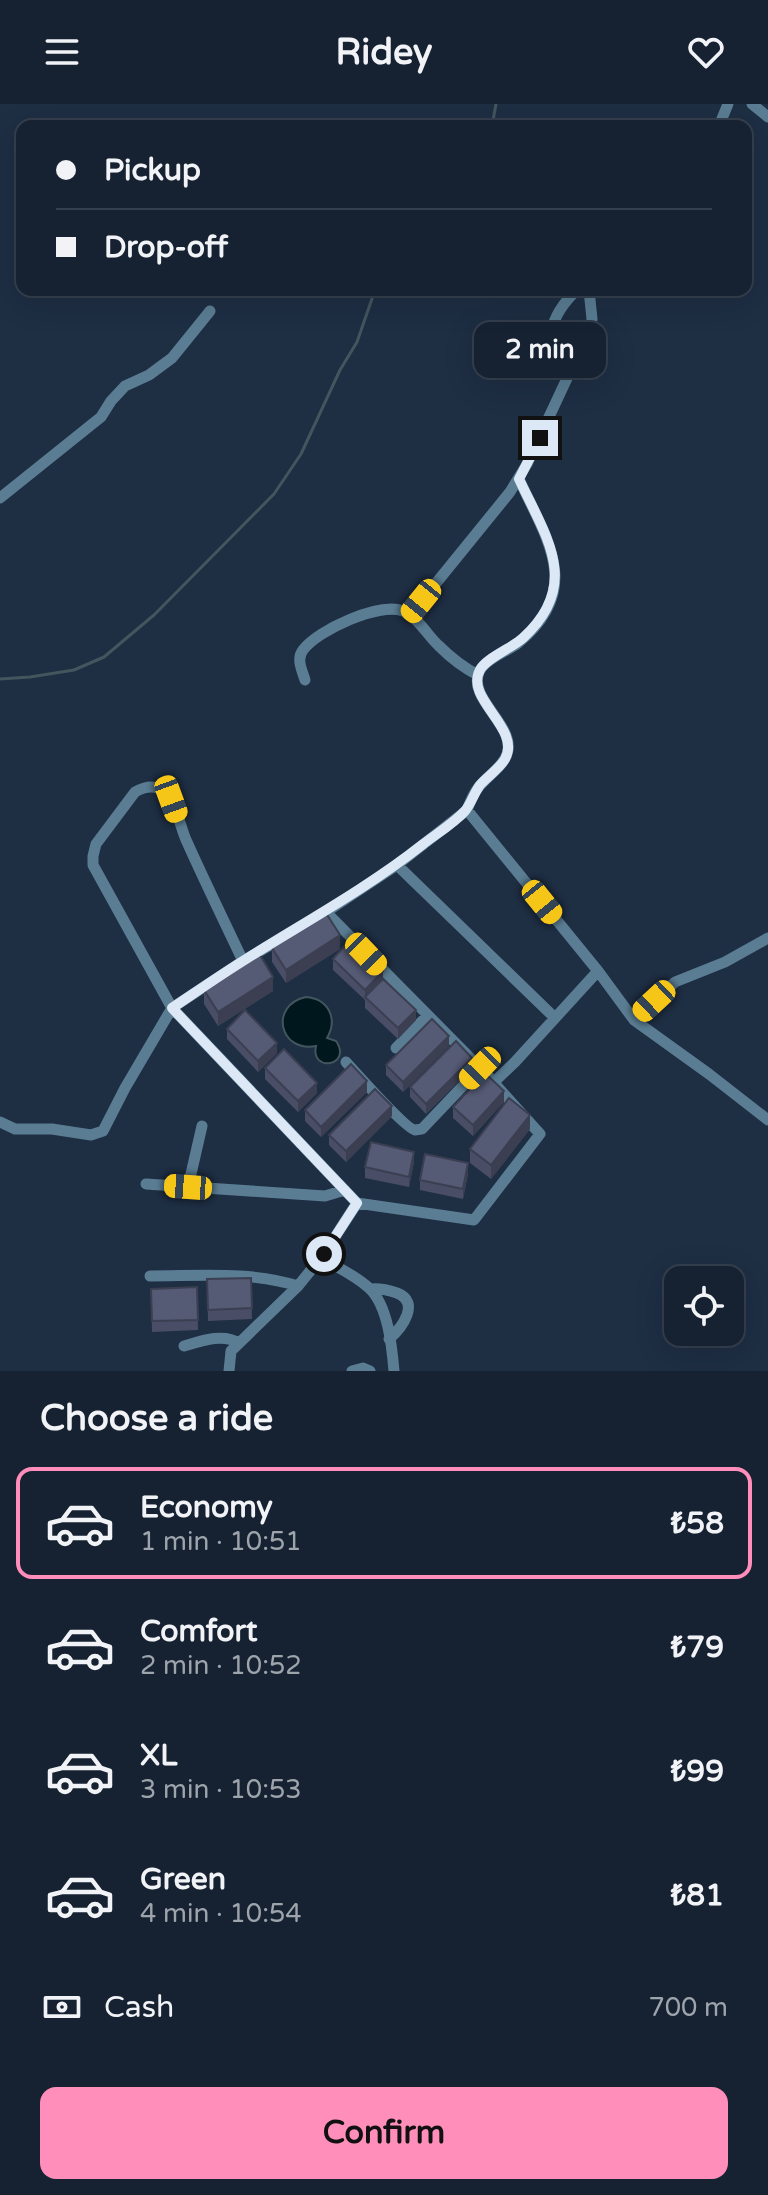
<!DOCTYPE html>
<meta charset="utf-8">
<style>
:root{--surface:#162232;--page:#1f2a3a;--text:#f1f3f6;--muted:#9ea4ac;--line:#353f4d;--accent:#ff8eba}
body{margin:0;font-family:"Varela Round",sans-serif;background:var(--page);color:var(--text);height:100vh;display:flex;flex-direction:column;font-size:30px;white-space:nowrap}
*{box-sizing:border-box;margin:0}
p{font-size:26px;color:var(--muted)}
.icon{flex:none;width:44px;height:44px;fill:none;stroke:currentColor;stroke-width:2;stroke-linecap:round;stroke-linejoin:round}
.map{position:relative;height:1267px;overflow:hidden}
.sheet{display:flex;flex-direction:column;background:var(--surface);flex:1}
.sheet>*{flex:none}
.hud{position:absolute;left:16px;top:16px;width:736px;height:176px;border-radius:16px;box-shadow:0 8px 32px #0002,0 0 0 2px var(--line);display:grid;align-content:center;height:176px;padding:0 40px;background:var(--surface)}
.buttons{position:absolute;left:664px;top:1162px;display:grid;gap:16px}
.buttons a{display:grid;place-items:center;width:80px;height:80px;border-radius:16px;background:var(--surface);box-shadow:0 8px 32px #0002,0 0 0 2px var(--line);font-size:40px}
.end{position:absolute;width:36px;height:36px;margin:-18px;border:10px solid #dde8f6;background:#111;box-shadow:0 0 0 4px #111}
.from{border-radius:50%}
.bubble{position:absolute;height:56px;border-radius:16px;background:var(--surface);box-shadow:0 8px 32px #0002,0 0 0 2px var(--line);font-size:26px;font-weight:700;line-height:56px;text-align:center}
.car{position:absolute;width:24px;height:48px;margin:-24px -12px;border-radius:10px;box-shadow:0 0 6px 2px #0007;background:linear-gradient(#f5c518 24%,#345 0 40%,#f5c518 0 76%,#345 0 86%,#f5c518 0)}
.hud b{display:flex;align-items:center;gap:28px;height:76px;font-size:30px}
.hud b+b{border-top:2px solid var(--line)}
.hud i{width:20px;height:20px;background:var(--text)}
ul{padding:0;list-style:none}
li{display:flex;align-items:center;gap:24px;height:112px;margin:0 16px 12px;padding:0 24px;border:4px solid transparent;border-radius:16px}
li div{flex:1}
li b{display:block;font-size:30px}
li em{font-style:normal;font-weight:700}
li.current{border-color:var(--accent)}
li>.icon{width:72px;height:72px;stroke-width:1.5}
h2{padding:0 40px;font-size:36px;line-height:96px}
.pay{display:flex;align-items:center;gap:20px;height:88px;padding:0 40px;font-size:30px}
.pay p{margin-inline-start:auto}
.button{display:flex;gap:16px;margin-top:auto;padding:16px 40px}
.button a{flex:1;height:92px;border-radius:16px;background:var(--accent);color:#111;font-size:32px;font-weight:700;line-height:92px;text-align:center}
header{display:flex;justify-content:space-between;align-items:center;height:104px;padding:0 40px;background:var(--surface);font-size:36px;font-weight:700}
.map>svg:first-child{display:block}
.water{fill:#00171d;stroke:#42565e;stroke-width:2}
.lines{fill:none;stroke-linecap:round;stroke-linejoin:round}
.stream{stroke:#42565e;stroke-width:3}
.minor{stroke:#5a7d93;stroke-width:11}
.wall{fill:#494d65}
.shaded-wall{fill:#3c3f52}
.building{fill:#555a75;stroke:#3c3f52;stroke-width:2}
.route{stroke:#dde8f6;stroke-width:10}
</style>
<header><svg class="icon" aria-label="menu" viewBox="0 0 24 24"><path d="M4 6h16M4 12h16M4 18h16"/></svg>Ridey<svg class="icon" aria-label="heart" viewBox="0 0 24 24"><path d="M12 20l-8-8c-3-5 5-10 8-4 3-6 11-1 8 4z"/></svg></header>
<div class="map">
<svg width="768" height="1267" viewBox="0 0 768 1267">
<rect width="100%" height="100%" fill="#1e2e43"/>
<!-- water -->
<path class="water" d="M306 893C329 895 338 915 327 934L336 937C353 962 310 969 316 942 279 949 269 901 306 893Z"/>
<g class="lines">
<!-- stream -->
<path class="stream" d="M492 22 496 0
M0 575 30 573 74 566 104 553 154 511 274 390 301 350 340 266 357 238 375 186"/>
<!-- minor -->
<path class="minor" d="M752 0 768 13
M719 22 728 0
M570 268C538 244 551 210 577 186
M0 394 101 313 111 297 125 282 149 271 172 254 210 207
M411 510 510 388 527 360 570 268 588 236 592 215 589 186
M305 576C302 566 296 555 303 546 318 526 379 498 403 507 418 513 427 531 438 541 449 552 464 564 478 571
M467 706C470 698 473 690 478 684 487 672 506 661 508 646 512 619 468 594 479 568 485 555 506 548 518 539 584 485 547 436 519 375
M397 761 555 914
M243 857C224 817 205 778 187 738 180 724 177 698 164 688 155 680 144 683 135 688L96 740 93 752V761L172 904 357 1099 474 1116 540 1030 494 979
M598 867 467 706 397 761 326 808 494 978 515 958 598 867 634 916 709 970 768 1016
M634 916 675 878 725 858 768 834
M396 944 427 912
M346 958C356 969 406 1025 415 1026 418 1026 420 1025 422 1025L480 964
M0 1018 15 1025H52L91 1031 103 1027 125 984 172 904 243 857 326 808
M146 1080 325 1092 345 1086
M188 1083 202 1022
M321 1154C337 1163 355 1171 369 1184 388 1201 392 1243 394 1267
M150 1172C199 1172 251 1167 298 1182
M371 1185C380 1184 388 1186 397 1189 421 1198 402 1224 389 1235
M184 1242C201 1237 223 1229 239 1239
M229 1267 231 1247 298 1182 324 1150 357 1099
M352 1267 363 1264 370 1267"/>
</g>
<!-- wall -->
<path class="wall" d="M272 844 340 845 286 879 272 858Z
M333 855 383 875 416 916 398 935 365 904V896L333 866Z
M204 886 273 887 218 922 204 900Z
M227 925 277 949 258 968 227 935Z
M449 942 403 988 386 971V961Z
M265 964 317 989 298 1008 265 975Z
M472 964 426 1010 410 993V983Z
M367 988 321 1033 305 1017V1006Z
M504 998 473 1032 453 1014V1003Z
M392 1012 346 1058 329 1041V1031Z
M530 1025 491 1075 470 1059V1045Z
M414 1058 409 1083 365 1074V1063Z
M468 1070 463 1095 420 1086V1076Z
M251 1174 252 1215 208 1217 207 1175Z
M197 1183 198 1226 152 1228 151 1185Z"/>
<!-- shaded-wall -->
<path class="shaded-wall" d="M340 831V845L286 879V866Z
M383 867V878L365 893V896V886Z
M273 873V887L218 922V908Z
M416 906V916L398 935V924Z
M449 932V942L403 988V978Z
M277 939V949L258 968V957Z
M472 954V964L426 1010V1000Z
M367 977V988L321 1033V1023Z
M317 979V989L298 1008V997Z
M504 987V998L473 1032V1021Z
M392 1002V1012L346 1058V1047Z
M530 1011V1025L491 1075V1061Z
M414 1048V1058L409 1083V1073Z
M468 1059V1070L463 1095V1085Z"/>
<!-- building -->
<path class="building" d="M326 809 340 831 286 866 272 844Z
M350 836 383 867 365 886 333 855Z
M260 851 273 873 218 908 204 886Z
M383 875 416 906 398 924 365 893Z
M245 906 277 939 258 957 227 925Z
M432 915 449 932 403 978 386 961Z
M456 937 472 954 426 1000 410 983Z
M284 945 317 979 298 997 265 964Z
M351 960 367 977 321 1023 305 1006Z
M485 969 504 987 473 1021 453 1003Z
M375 985 392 1002 346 1047 329 1031Z
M509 994 530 1011 491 1061 470 1045Z
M371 1038 414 1048 409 1073 365 1063Z
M425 1050 468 1059 463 1085 420 1076Z
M251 1174 252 1204 208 1206 207 1175Z
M197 1183 198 1216 152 1217 151 1185Z"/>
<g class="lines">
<!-- route -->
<path class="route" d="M324 1150 357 1099 172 904C196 888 219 872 243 857 303 819 366 785 422 741 436 730 453 720 465 707 471 700 474 689 480 681 488 672 499 665 505 655 522 624 464 595 480 566 486 554 512 544 523 534 582 480 546 433 519 375L540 334"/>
</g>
</svg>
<div class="buttons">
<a><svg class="icon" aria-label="locate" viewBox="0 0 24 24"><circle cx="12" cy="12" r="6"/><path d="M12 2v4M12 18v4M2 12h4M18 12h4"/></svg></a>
</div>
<i class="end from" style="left:324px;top:1150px"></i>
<i class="end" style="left:540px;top:334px"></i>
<div class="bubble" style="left:474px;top:218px;width:132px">2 min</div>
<i class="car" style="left:421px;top:497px;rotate:219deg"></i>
<i class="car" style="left:171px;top:695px;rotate:160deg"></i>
<i class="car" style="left:542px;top:798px;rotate:141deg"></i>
<i class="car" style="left:366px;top:850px;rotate:136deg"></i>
<i class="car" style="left:654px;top:897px;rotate:227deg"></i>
<i class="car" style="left:480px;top:964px;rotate:224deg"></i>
<i class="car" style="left:188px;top:1083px;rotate:274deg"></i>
<div class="hud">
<b><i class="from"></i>Pickup</b>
<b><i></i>Drop-off</b>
</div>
</div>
<section class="sheet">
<h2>Choose a ride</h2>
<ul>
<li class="current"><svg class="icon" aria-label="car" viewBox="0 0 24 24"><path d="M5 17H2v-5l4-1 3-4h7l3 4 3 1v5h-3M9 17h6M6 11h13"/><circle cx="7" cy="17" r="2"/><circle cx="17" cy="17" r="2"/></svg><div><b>Economy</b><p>1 min · 10:51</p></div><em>₺58</em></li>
<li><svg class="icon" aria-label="car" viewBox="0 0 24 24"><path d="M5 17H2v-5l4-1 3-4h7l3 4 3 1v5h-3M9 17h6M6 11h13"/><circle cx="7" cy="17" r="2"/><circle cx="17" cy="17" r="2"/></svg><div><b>Comfort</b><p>2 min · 10:52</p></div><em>₺79</em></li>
<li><svg class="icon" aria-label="car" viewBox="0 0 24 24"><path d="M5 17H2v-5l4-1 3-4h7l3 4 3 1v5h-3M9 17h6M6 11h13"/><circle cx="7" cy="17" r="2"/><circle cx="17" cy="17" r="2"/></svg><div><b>XL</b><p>3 min · 10:53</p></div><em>₺99</em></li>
<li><svg class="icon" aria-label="car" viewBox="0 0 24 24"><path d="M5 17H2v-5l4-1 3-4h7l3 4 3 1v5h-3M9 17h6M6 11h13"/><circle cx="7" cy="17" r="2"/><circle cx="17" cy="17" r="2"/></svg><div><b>Green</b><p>4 min · 10:54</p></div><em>₺81</em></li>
</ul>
<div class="pay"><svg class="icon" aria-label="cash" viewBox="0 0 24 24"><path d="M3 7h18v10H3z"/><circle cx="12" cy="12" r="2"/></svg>Cash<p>700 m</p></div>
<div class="button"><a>Confirm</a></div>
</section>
